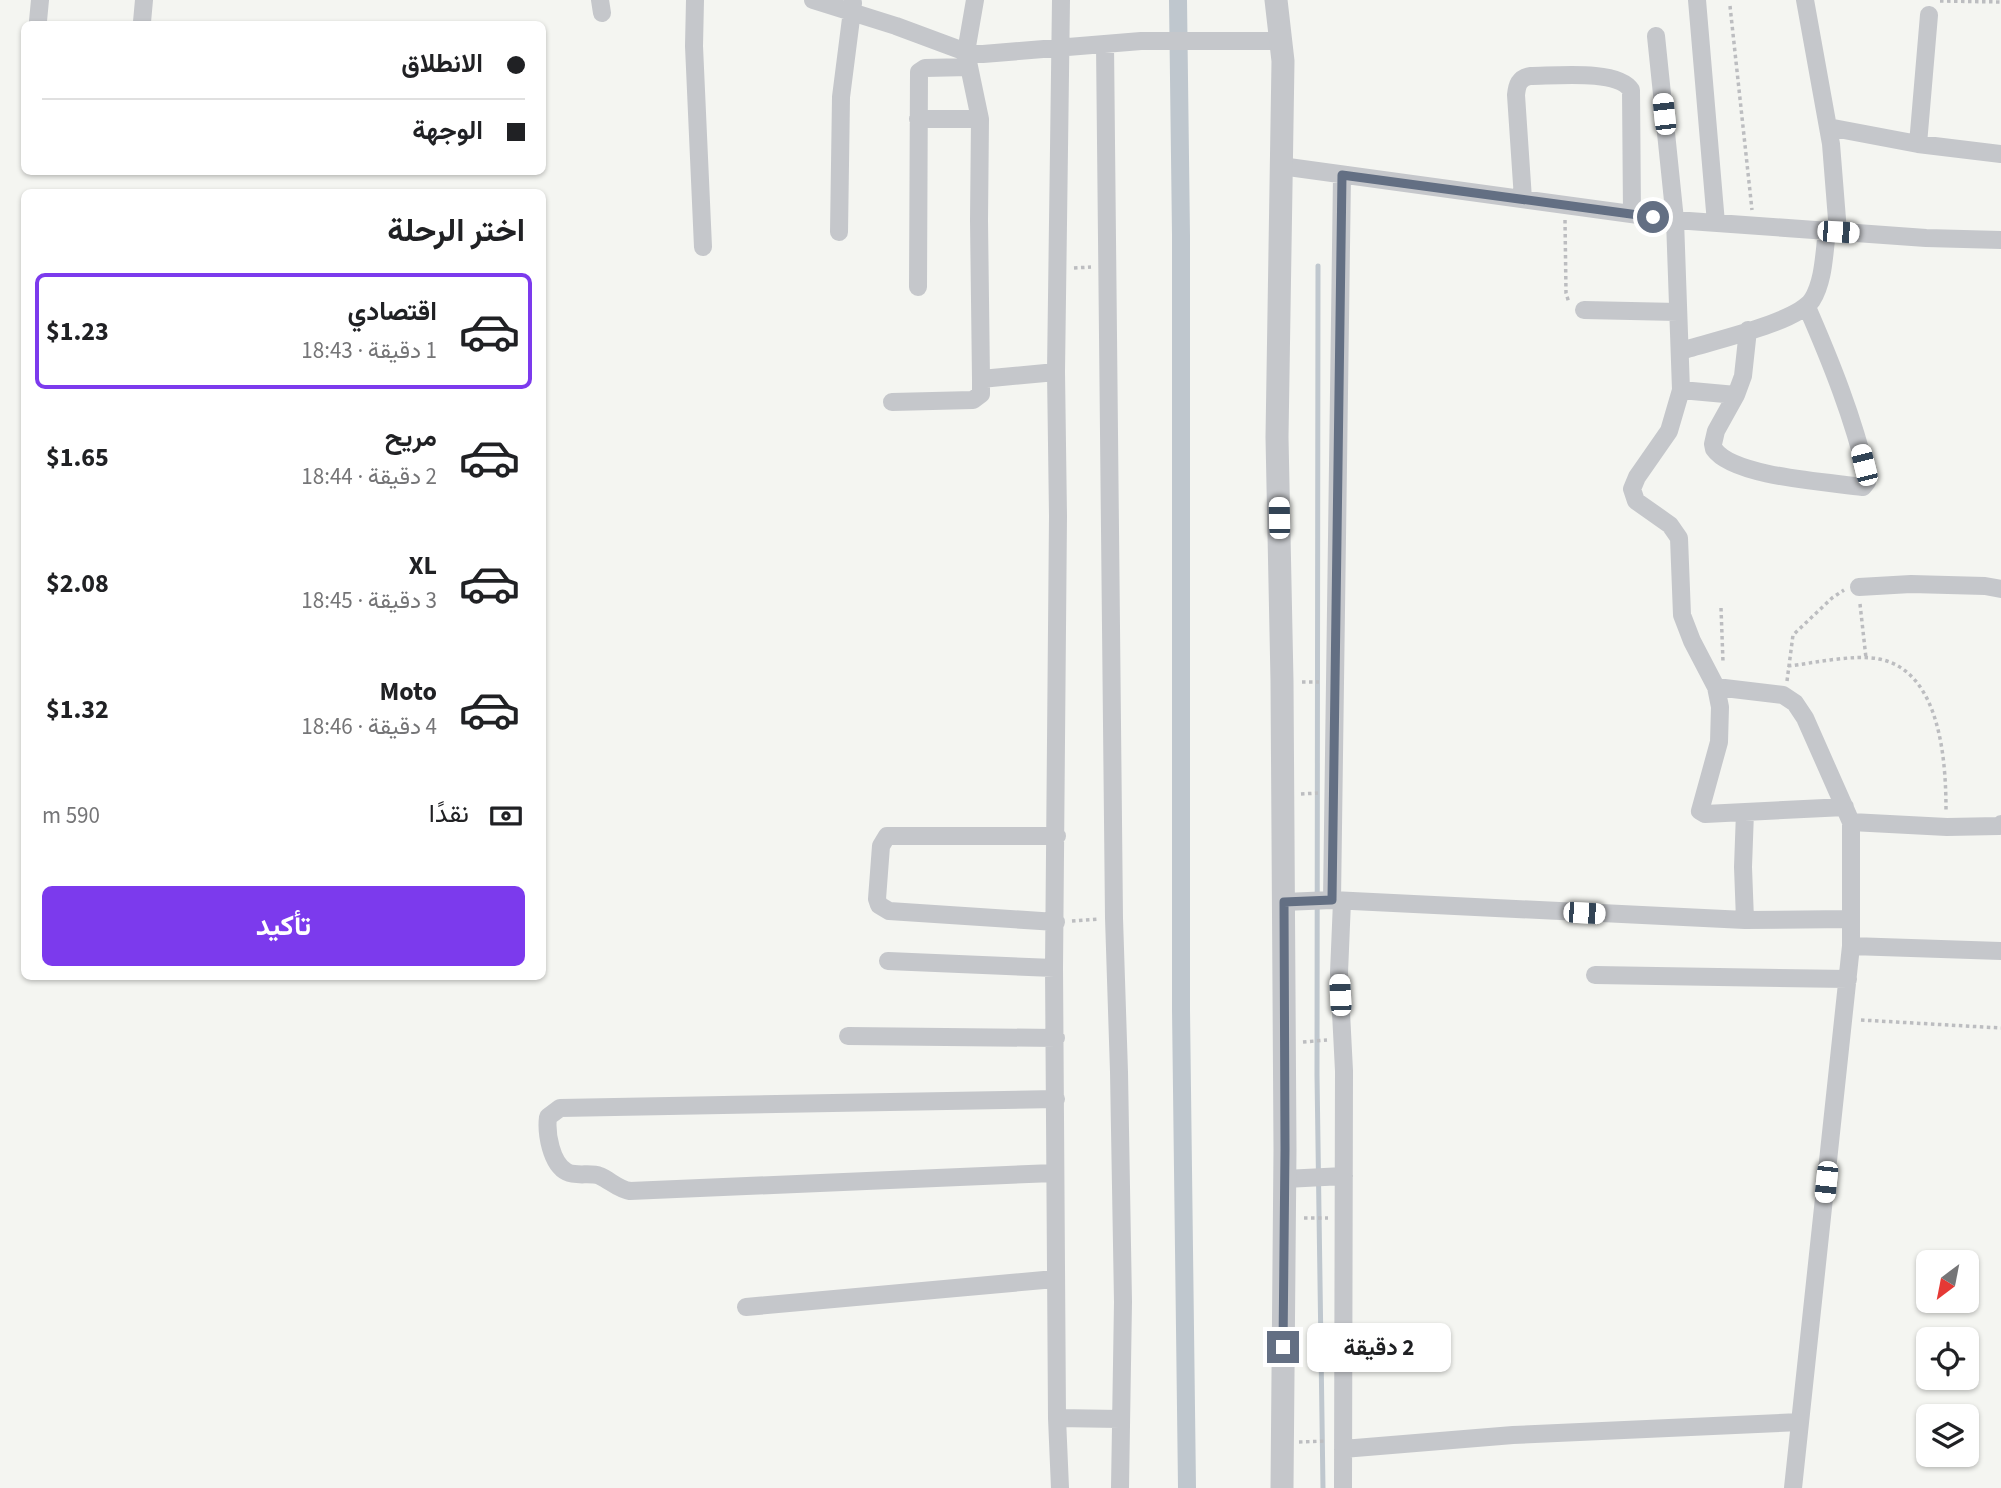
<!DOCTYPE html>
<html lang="ar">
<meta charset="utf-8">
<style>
:root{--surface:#fff;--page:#f2f2f2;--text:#202124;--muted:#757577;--line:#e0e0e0;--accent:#7c3aed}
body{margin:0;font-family:"Source Sans 3",Vazirmatn,sans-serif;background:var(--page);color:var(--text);direction:rtl;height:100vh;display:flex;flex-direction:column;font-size:26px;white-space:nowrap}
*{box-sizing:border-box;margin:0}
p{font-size:23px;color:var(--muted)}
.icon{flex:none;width:38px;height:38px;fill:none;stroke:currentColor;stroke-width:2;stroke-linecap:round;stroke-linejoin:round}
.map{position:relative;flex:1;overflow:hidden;direction:ltr}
.sheet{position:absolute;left:21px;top:189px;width:525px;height:791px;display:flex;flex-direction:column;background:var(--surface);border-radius:10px;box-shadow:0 2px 5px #0004;direction:rtl}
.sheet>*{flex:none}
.guide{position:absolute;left:21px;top:21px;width:525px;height:154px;border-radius:10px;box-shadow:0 2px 5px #0004;direction:rtl;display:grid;align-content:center;height:154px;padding:0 21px;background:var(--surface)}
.needle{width:46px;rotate:212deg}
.tools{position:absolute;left:1916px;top:1250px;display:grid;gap:14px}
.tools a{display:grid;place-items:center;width:63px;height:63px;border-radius:10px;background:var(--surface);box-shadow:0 2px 5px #0004;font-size:35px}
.end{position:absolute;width:32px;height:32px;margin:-16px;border:9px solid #636f83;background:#fff;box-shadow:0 0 0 4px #fff}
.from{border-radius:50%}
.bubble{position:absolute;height:49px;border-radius:10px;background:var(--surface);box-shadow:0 2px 5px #0004;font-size:23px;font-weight:700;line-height:49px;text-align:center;direction:rtl}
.car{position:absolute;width:21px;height:42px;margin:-21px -10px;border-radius:9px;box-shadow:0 0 5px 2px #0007;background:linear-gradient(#fff 24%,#345 0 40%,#fff 0 76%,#345 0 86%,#fff 0)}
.guide b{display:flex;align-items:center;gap:24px;height:66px;font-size:26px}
.guide b+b{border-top:2px solid var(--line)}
.guide i{width:18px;height:18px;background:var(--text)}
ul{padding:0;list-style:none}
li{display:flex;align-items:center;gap:21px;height:116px;margin:0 14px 10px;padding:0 7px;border:4px solid transparent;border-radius:10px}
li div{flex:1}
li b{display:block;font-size:26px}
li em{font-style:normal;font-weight:700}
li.selected{border-color:var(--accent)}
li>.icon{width:63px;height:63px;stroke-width:1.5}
h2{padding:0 21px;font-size:32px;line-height:84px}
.pay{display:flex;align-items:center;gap:18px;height:77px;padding:0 21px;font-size:26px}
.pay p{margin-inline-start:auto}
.button{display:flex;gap:14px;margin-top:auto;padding:14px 21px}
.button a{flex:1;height:80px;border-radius:10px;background:var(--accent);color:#fff;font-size:28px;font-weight:700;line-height:80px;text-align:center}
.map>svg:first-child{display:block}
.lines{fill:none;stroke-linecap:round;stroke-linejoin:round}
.stream{stroke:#bfc7ce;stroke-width:5}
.canal{stroke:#bfc7ce;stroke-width:18}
.path{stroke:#bcbdc0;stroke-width:3.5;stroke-dasharray:3.5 3.5;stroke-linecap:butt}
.minor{stroke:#c5c7cb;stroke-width:18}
.tertiary{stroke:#c5c7cb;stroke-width:23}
.route{stroke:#636f83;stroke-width:9}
</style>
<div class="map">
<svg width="2001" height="1488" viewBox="0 0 2001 1488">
<rect width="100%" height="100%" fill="#f4f5f1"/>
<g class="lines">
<!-- stream -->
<path class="stream" d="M1318 266 1317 1075 1323 1488"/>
<!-- canal -->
<path class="canal" d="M1178 0 1181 235V1010L1187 1488"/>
<!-- path -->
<path class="path" d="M1940 1 2001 2
M1730 6 1752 210
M1565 220 1566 293 1569 303
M1074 268 1091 267
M1860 604 1866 658
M1721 608 1723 662
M1788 666C1815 663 1853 654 1879 659 1941 671 1946 762 1946 811
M1787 681 1793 635 1832 598 1844 590
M1302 682H1319
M1301 794 1318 793
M1072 921 1099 919
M1861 1020 2001 1028
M1303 1042 1327 1040
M1304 1218H1328
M1299 1442 1327 1441"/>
<!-- minor -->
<path class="minor" d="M600 0 602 13
M695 0 694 46 703 247
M813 0 896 26 966 52 983 54 1141 41H1282
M975 0 966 52 980 119 979 220 981 379 1056 372
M1697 0 1716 223
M1805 0 1831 144 1838 232
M38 21 40 0
M142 22 144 0
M1656 36 1675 220 1681 390 1669 431 1637 477 1632 489 1636 501 1670 525 1679 538 1682 615 1692 641 1716 687 1720 707 1719 742 1700 811 1705 814 1845 807
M1105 44 1114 918 1119 1072 1123 1302 1120 1488
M918 119H980
M1828 127 1918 144 1929 15
M1918 144 2001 154
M1281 166 1675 220 1926 238 2001 240
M1342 175 1332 900 1745 920 1851 919
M1523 199 1516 95C1517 85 1519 78 1530 76 1554 76 1618 69 1631 90L1632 214
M839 232 841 97 853 3
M918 287 919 72 925 68 969 67
M1584 310 1678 312
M1681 351C1711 341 1796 323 1812 300 1824 281 1824 253 1827 231
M1681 390 1736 395 1716 431 1713 444 1714 449C1733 477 1829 482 1863 487L1867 482V476C1853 417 1831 362 1807 307
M1736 395 1743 376 1748 330
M892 402 973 400 981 394V379
M1859 587 1911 584 1985 586 2001 589
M1716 687 1783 695 1795 703 1805 718 1851 822V946L1793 1488
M1745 812 1743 867 1745 920
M1851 822 1947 827 1999 826 2001 824
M1342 901 1339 973 1344 1071 1343 1488
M1284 902 1332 900
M1056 922 889 911 879 905 877 899 881 846 887 836H1057
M1851 946 2001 951
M888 961 1054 968
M1595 975 1848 979
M848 1036 1056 1038
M1054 1173 630 1191C618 1189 611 1181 600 1176 590 1172 577 1177 567 1172 551 1164 546 1133 548 1117L560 1108 1056 1099
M1285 1179 1344 1176
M746 1307 1055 1279
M1057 1418 1054 968 1058 516 1056 372 1061 0
M1343 1449 1513 1435 1800 1422
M1060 1488 1057 1418 1120 1419"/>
<!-- tertiary -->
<path class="tertiary" d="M1276 0 1283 61 1277 437 1282 681 1285 1149 1282 1488"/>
</g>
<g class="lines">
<!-- route -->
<path class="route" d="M1283 1347 1285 1149 1284 902 1332 900 1342 175 1653 217"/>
</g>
</svg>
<div class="tools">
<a><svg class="needle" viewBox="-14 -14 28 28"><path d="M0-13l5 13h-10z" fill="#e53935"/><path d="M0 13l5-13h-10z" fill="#757577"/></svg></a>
<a><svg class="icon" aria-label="locate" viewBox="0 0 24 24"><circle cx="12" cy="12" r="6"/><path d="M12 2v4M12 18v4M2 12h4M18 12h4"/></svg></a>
<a><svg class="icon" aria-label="layers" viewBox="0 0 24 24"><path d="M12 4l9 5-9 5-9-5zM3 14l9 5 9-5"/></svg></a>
</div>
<i class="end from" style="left:1653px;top:217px"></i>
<i class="end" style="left:1283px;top:1347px"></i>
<div class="bubble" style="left:1307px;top:1323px;width:144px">2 دقيقة</div>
<i class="car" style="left:1664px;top:114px;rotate:354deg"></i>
<i class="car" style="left:1838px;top:232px;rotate:94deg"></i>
<i class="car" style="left:1864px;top:465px;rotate:346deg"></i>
<i class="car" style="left:1279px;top:518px;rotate:359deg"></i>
<i class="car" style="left:1584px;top:913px;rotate:93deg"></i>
<i class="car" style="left:1340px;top:995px;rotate:357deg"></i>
<i class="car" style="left:1826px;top:1182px;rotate:186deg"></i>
<div class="guide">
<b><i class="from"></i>الانطلاق</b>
<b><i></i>الوجهة</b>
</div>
<section class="sheet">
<h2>اختر الرحلة</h2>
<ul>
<li class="selected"><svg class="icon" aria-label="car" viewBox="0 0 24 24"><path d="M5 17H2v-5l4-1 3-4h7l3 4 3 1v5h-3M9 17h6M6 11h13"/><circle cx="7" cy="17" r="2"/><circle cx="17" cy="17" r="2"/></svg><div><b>اقتصادي</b><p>1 دقيقة · 18:43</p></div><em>$1.23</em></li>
<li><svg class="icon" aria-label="car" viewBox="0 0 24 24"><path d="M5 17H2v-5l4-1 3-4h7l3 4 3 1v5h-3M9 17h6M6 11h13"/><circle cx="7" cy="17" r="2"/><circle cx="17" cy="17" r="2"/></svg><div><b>مريح</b><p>2 دقيقة · 18:44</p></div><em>$1.65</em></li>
<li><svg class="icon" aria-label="car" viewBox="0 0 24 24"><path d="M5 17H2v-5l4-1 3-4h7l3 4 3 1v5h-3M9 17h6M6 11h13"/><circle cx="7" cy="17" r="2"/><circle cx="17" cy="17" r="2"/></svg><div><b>XL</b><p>3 دقيقة · 18:45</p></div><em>$2.08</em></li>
<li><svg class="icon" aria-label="car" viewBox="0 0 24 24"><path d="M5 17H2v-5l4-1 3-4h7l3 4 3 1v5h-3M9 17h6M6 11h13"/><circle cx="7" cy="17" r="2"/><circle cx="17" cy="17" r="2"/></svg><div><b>Moto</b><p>4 دقيقة · 18:46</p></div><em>$1.32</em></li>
</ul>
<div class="pay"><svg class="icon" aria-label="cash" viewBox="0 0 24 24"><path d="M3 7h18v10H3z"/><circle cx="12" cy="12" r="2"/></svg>نقدًا<p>590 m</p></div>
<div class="button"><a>تأكيد</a></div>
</section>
</div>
